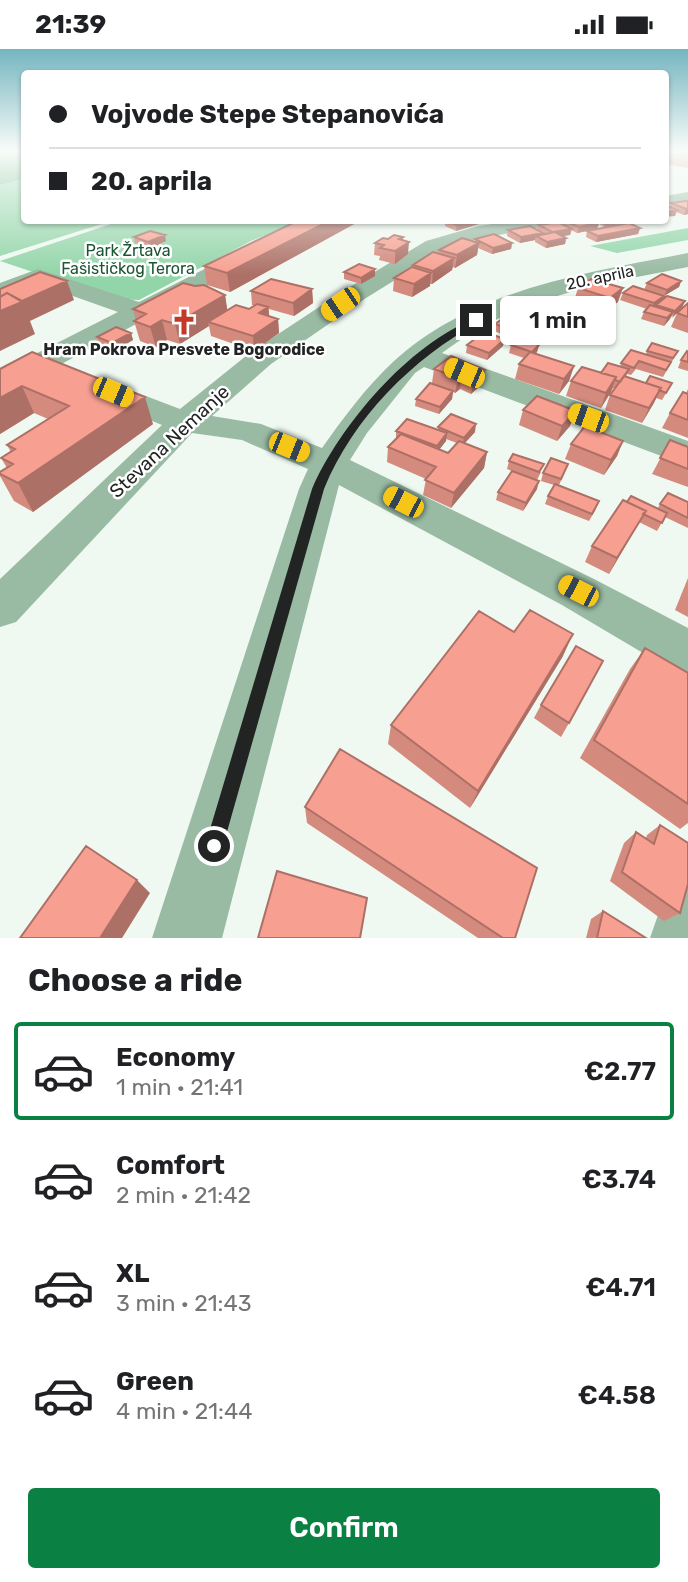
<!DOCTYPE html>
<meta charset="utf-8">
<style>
:root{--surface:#fff;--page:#f2f2f2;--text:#202124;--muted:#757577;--line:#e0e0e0;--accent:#0b8043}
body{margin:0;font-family:Rubik,sans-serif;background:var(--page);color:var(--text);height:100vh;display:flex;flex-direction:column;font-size:26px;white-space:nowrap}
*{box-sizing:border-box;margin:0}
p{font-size:23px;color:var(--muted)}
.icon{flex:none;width:38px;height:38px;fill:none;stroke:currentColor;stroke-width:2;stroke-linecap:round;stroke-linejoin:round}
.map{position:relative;height:889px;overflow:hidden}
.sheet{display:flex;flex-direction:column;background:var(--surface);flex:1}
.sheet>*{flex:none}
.hud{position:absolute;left:21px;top:21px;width:648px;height:154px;border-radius:7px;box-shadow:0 2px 5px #0004;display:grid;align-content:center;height:154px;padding:0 28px;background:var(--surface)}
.end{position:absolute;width:32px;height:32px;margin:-16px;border:9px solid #212422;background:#fff;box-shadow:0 0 0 4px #fff}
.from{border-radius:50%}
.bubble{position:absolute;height:49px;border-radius:7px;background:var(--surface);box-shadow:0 2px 5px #0004;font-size:23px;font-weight:600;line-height:49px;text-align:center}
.car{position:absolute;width:21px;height:42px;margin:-21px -10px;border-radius:9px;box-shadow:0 0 5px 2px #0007;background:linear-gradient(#f5c518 24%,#345 0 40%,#f5c518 0 76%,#345 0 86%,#f5c518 0)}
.hud b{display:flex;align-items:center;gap:24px;height:66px;font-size:26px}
.hud b+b{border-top:2px solid var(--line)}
.hud i{width:18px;height:18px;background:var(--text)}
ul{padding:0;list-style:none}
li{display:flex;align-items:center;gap:21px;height:98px;margin:0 14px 10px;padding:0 14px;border:4px solid transparent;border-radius:7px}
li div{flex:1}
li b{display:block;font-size:26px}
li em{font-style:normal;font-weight:600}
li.selected{border-color:var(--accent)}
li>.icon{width:63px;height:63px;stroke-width:1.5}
h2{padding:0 28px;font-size:32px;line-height:84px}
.primary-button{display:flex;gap:14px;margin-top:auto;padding:14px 28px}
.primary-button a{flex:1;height:80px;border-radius:7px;background:var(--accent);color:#fff;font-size:28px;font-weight:600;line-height:80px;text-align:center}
.status{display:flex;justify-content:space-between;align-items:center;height:49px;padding:0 35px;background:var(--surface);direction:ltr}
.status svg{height:19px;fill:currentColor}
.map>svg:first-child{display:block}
.green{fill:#92d5a8}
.water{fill:#6ab785}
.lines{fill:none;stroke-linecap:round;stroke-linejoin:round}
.minor{fill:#99baa3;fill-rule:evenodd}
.wall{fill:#d48a7d;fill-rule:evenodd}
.shaded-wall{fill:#ad7066}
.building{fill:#f7a091;stroke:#ad7066;stroke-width:2}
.route{fill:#212422}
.labels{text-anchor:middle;stroke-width:5;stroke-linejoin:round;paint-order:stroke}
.far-park-label{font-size:16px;fill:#1c5534;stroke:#fff}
.far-street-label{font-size:16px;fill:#212422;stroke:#fff}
.far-poi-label{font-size:16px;font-weight:bold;fill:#212422;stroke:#fff}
.street-label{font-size:19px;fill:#212422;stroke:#fff}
</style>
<div class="status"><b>21:39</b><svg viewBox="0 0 49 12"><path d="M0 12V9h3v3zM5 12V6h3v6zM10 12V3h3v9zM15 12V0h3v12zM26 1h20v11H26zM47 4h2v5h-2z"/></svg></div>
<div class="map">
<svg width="688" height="889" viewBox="0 0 688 889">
<rect width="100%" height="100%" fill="#eff8f1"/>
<!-- green -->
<path class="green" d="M24 130V172H111L0 207V136Z
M120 172H300L251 192 139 251 114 250 0 212Z
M688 179V191L617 204 590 197Z"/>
<!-- water -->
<path class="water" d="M0 101H24V130L0 136Z"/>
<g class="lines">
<!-- minor -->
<path class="minor" d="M688 143V153L665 157V147Z
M300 172H324L321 176 11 342 0 344V323L118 263 39 235 0 250V234L38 220 139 253Z
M513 172H558L555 176 481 189 442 202 366 249 271 315 212 367 261 375 322 399C343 369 367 337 394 312 474 239 587 224 688 204V218C598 236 517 247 442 304L688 392V417L424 318 415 324 367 384 350 411 594 530 688 579V626L670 620 562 556 339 436 222 889H152L299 440 308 420 242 391 192 384 16 573 0 578V530L162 376 90 346 85 339 90 332 101 330 180 360 251 303 348 239 426 192 478 177Z
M688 839V889H650L664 849Z"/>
</g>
<!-- wall -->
<path class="wall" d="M665 101H688V119L665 115Z
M686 152 688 165 684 166 676 163 675 167 670 158 671 154Z
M297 172H356V174L230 243 207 236 204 217Z
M445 172 482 174 456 182 445 177Z
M564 172H622L621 175 604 178 599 175 597 180 640 179 638 185 596 193 586 188 587 182 577 184 571 181 570 186 562 187 566 189 565 195 546 199 535 193V191L520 194 507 187 508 181H537L539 176 563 175Z
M134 188 166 192 150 199 135 194Z
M388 190 403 191 408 205 395 215 379 211 380 207 374 206 375 194Z
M475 190 512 194 511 200 492 205 478 199 477 206 455 219 453 218 452 221 432 235H430V237L412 248 393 242 394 229 412 218 413 216 439 205V201L475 192Z
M344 223 375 227 361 235 344 230Z
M591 230 618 253 605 262 574 252 578 239Z
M681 232 679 238 663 247 662 251 682 259 671 268 664 277 641 270 644 263 647 260 620 251 623 244 644 241 647 234Z
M312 240 313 254 294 267 269 260V267L278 270 279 284 254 302 211 287 209 277 180 295 167 291 156 298 140 292 134 272 136 271 133 260 225 246 227 261 249 260 254 256H252L251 242Z
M688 254V284L671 278 677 264Z
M527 272 526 280 512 289 494 282 495 275Z
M131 284 133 291 114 302 99 295 97 288Z
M467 296 503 297 487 311 466 304Z
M511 296H539L537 303 535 305 574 317 569 332 559 345 515 330 519 315 524 309 509 304Z
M647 302H678L663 328 636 320 631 326 627 325 626 328 646 334H672L662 351 656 349 642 374 605 361 610 346 615 339H613L601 359 566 347 571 332 620 318 621 314 646 305Z
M688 303V322L678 319 681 311Z
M451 307 482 335 471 345 460 340 455 344 453 343 452 350 439 365 415 357 416 350 441 338 432 334 434 320Z
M0 320 153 375 33 463 14 452 0 427V423L7 419 1 409 11 403 7 396 48 370 34 364 0 385Z
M688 340V389L662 379 670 364 686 344Z
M523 361 570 377 557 392 519 376Z
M438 378 475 383 465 394 487 403 484 419 451 459 423 446 426 430 387 413 388 398 396 389V382L438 381ZM446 390 457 394 448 404 439 400 446 392Z
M670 391 688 398V438L652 425Z
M623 392 617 407 604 426 565 410 571 395Z
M509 412 541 423 537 431V440L523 462 496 451 498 443 512 422 507 420Z
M565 423 559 436 596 460 589 472 545 455 548 447 554 436 541 432 543 424Z
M627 453 658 459 660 455 688 453V479L665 468 657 482 639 473 609 525 585 513 592 497Z
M688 529V568L675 561Z
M514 583 563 607 470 759 388 695 391 676Z
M645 599 688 624V774L680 780 580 709 630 620Z
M541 656 569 674 561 688 534 669Z
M305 758 515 889H478L307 774Z
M660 776 680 864 664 872 610 832 624 794 636 783 646 789 647 786Z
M603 862 646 889H586L591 870Z"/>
<!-- shaded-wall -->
<path class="shaded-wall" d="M688 159V165L684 166 686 160Z
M677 161 675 167 665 168V163Z
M329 172H356V174L230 243 227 224Z
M471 172H482V174L456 182 457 176Z
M606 172H622L621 175 604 178Z
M599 174 597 180 577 184 579 178Z
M640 179 638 185 596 193 598 187Z
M572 180 570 186 550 189 552 183Z
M543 184 542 190 536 187 535 191 520 194 521 188Z
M165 186 166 192 150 199 148 193Z
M403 188V197L409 193 408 205 395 215V202L399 190Z
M566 189 565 195 546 199 547 193Z
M479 194 477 206 455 219 457 206Z
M512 194 511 200 492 205 493 199Z
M454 209 452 221 432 235 433 222Z
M375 220V227L361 235V229Z
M431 224 430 237 412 248 414 235Z
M67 232 74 251 30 272 35 285 0 302V262Z
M681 232 679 238 664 247 667 241Z
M623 239 618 253 605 262 610 249Z
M312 240 313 254 294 267 293 254Z
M225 246 228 265 208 273 209 277 180 295 175 275Z
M664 247 661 253 656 256 651 261 654 254Z
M685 252 682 259 672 269 675 262Z
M268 258 270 272 259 264Z
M673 263 670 270 664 277 667 269Z
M278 270 279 284 254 302 253 287Z
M162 271 167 291 156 298 150 278Z
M527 272 526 280 512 289 514 282Z
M131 284 133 291 114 302 112 294Z
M505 290 503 297 487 311 489 304Z
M539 296 537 303 530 311 532 303Z
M574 317 569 332 559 345 564 330Z
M485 321 482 335 471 345 474 330Z
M462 325 460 340 455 344 458 329Z
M616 328 611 343 601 359 606 344Z
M22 337 34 364 0 385V349Z
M661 339 654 354 642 374 649 359Z
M453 342 452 350 439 365 440 358Z
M145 348 153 375 33 463 18 434Z
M576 362 570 377 557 392 562 377Z
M476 375 475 383 462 397 464 389Z
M447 384 446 392 436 405 437 397Z
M623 392 617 407 604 426 611 411Z
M487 403 484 419 451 459 454 444Z
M539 432 537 440 523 462 526 454Z
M646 462 637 477 609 525 617 509Z
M573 585 563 607 470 759 478 742Z
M137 831 150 844 122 889H100Z"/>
<!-- building -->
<path class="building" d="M670 101H688V104Z
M686 152H688V159L686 160 671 154Z
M665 156 677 161 665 163Z
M297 172H329L227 224 204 217Z
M446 172H471L457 176Z
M564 172H593L599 174 579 178Z
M558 173 572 180 552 183 539 176Z
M629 174 640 179 598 187 587 182Z
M530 177 543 184 521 188 508 181Z
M150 182 165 186 148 193 134 188Z
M555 183 566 189 547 193 536 187Z
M494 185 512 194 493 199 475 190Z
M394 186 403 188 399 190 409 193 395 202 380 199 384 196 375 194 383 189 388 190Z
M462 189 479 194 457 206 439 201Z
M433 203 454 209 433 222 413 216Z
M359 215 375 220 361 229 344 223Z
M412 218 431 224 414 235 394 229Z
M40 223 67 232 22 252 7 244 0 248V240Z
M662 225 681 232 667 241 647 234Z
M271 230 312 240 293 254 251 242Z
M591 230 623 239 610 249 578 239Z
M183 234 195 237 204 236 225 246 175 275 162 271 150 278 134 272 146 265 133 260Z
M633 237 664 247 654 254 623 244Z
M7 244 22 253 0 262V248Z
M667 247 685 252 675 262 656 256Z
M688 254V268L677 264Z
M257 255 268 258 259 264 278 270 253 287 208 273 236 256 249 260Z
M650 256 673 263 667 269 644 263Z
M508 266 527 272 514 282 495 275Z
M116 278 131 284 112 294 97 288Z
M484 283 505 290 489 304 467 296Z
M518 289 539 296 532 303 511 296Z
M652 294 678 302 673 309 647 302Z
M631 301 671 313 666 321 639 312 634 319 621 314Z
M687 302 688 303V313L681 311Z
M32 303 145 348 18 434 0 425V423L13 415 1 409 15 400 7 396 69 357 22 337 0 349V320Z
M530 303 574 317 564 330 519 315Z
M451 307 485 321 474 330 462 325 458 329 434 320Z
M608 314 629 320 620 333 615 331 616 328 601 324Z
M582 318 616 328 606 344 571 332Z
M624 327 661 339 649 359 610 346Z
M650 327 672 334 666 344 659 341 661 339 646 334Z
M430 334 453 342 440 358 416 350Z
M683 343 688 345V371L670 364Z
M537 347 576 362 562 377 523 361Z
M451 365 476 375 464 389 438 378Z
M407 370 447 384 437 397 396 382Z
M585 377 623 392 611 411 571 395Z
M401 385 448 404 459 392 487 403 454 444 425 431 436 418 388 398Z
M670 391 688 398V420L660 409Z
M513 405 544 415 539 423 509 412Z
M551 409 568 415 561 430 543 424Z
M512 422 539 432 526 454 498 443Z
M555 435 599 452 592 465 548 447Z
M668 444 688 453V469L660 455Z
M631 447 667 464 662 474 643 465 646 462 627 453Z
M623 451 646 462 617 509 592 497Z
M530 561 573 585 478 742 391 676 479 562 514 583Z
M576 597 603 612 569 674 541 656Z
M645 599 688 624V755L594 691Z
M340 700 537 819 515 889H503L305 758Z
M660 776 688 794V835L680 864 622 823 636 783 654 795Z
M86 797 137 831 100 889H20Z
M277 822 367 849 360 889H258Z
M603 862 646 889H597Z"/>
<!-- sky -->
<linearGradient id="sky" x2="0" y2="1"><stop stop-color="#75b5c0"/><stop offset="0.45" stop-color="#f8fcf9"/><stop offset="1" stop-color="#f8fcf9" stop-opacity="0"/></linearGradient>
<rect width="688" height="226" fill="url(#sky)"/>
<!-- route -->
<path class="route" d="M476 269 479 273C412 310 353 369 324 440L223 797 220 804 214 807 207 804 205 797 312 440C340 376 409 295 476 269Z"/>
<!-- icons -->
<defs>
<g id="church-bare" transform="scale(2.1)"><path d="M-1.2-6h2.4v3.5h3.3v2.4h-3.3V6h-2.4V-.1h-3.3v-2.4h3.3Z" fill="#c53828" stroke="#fff" stroke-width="2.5" paint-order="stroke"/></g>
</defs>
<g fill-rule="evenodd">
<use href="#church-bare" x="184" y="273"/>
</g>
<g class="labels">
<!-- far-park labels -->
<g class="far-park-label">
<text x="128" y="207">Park Žrtava<tspan x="128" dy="18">Fašističkog Terora</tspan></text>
</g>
<!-- far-street labels -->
<g class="far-street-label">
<text transform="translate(600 228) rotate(-12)" y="6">20. aprila</text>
</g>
<!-- far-poi labels -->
<g class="far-poi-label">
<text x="184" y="306">Hram Pokrova Presvete Bogorodice</text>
</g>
<!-- street labels -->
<g class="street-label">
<text transform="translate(169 392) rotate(-43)" y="7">Stevana Nemanje</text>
</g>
</g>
</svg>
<i class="end from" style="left:214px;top:797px"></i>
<i class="end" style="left:476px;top:271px"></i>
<div class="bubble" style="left:500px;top:247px;width:116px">1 min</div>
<i class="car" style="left:340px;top:255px;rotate:236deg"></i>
<i class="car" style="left:464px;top:324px;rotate:293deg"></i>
<i class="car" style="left:113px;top:343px;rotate:113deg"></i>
<i class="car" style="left:588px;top:369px;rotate:290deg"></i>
<i class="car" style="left:289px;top:398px;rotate:112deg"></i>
<i class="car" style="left:403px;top:453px;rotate:297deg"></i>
<i class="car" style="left:578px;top:542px;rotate:297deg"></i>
<div class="hud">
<b><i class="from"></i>Vojvode Stepe Stepanovića</b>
<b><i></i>20. aprila</b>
</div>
</div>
<section class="sheet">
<h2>Choose a ride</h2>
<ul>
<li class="selected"><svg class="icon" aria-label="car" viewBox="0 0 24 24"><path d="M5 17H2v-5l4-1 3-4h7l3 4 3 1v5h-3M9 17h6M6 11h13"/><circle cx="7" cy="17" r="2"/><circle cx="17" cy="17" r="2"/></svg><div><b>Economy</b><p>1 min · 21:41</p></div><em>€2.77</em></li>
<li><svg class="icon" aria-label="car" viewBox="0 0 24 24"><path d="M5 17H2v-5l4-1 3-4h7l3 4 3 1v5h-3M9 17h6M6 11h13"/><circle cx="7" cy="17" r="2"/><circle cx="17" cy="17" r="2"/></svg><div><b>Comfort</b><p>2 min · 21:42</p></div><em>€3.74</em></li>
<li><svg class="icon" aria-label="car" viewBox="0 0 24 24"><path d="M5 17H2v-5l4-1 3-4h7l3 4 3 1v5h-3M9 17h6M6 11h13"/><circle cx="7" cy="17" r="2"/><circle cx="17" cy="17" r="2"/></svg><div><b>XL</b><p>3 min · 21:43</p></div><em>€4.71</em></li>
<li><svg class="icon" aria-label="car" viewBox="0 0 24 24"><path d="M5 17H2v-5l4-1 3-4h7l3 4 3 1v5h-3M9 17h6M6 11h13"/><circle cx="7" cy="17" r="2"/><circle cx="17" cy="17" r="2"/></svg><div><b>Green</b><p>4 min · 21:44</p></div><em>€4.58</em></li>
</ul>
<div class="primary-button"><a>Confirm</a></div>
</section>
